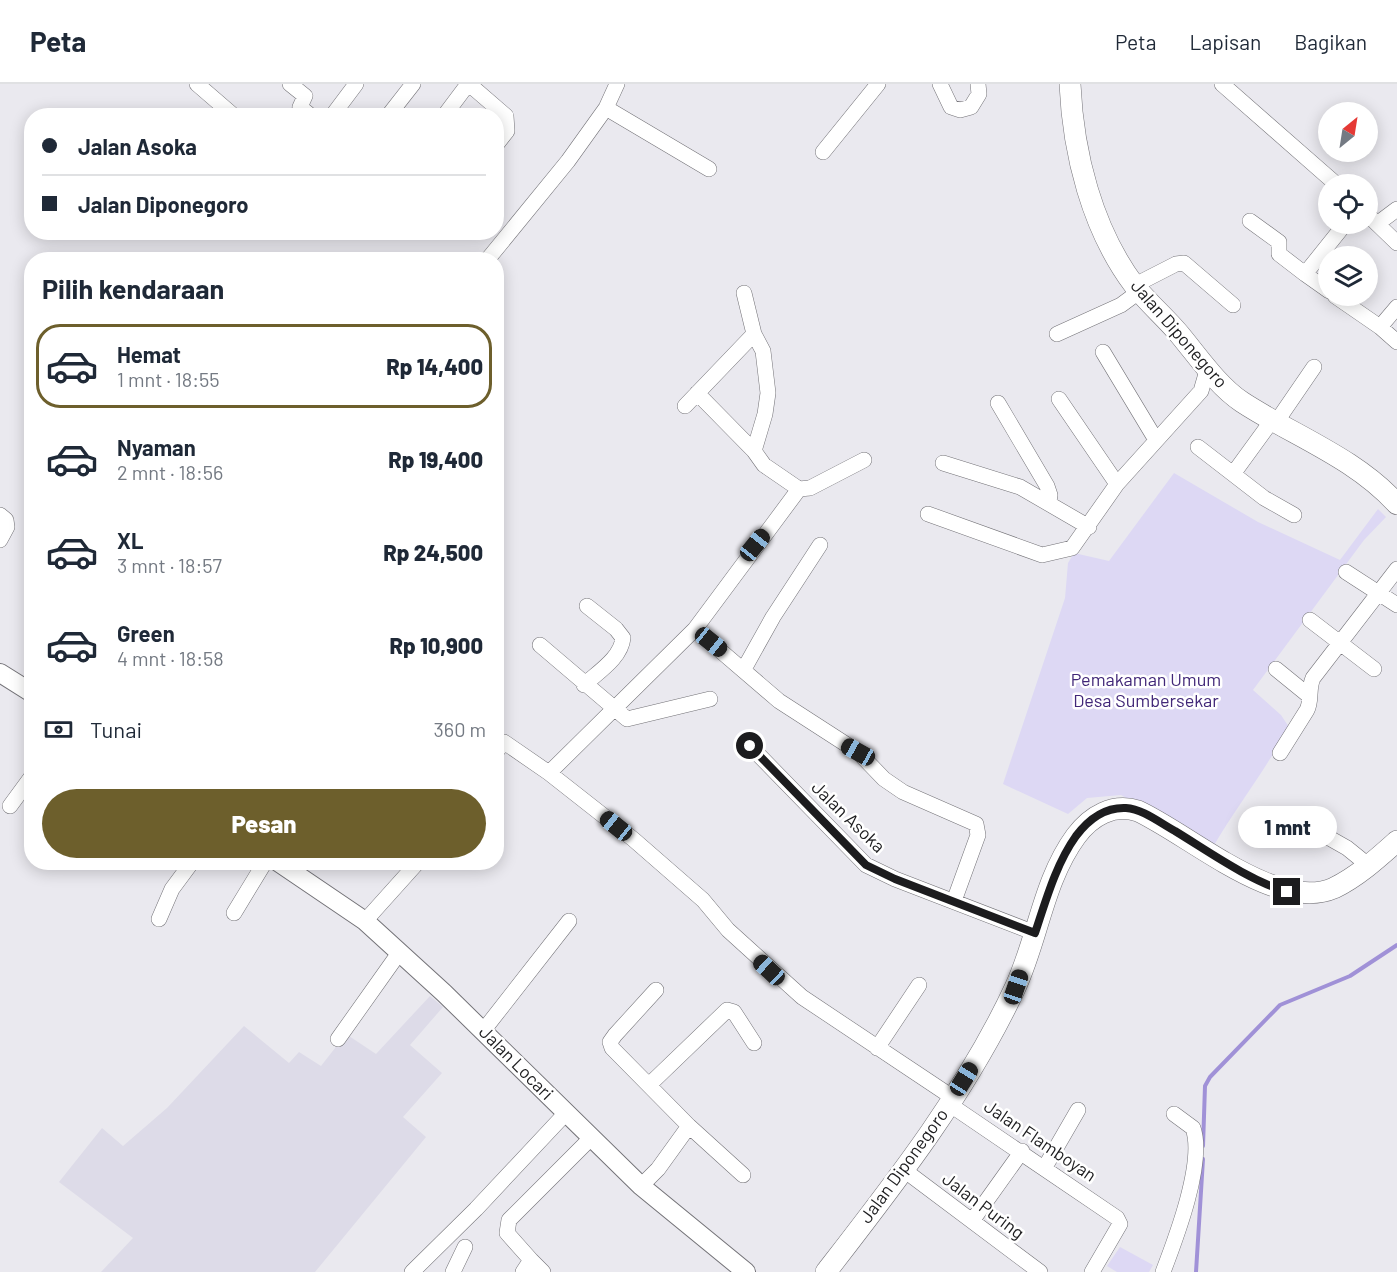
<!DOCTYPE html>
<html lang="id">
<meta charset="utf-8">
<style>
:root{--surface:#fff;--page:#f2f2f3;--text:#1f2937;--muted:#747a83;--line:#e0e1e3;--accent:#6d5f2c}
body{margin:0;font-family:Barlow,sans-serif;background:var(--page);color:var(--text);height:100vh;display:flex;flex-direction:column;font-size:22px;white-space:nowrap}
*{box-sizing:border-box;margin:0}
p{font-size:20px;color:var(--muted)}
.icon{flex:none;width:33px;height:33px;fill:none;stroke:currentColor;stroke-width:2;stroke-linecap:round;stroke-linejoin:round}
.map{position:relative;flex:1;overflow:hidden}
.panel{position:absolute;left:24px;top:168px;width:480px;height:618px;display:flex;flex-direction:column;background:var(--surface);border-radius:24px;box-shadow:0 3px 15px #0003}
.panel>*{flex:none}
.banner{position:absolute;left:24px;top:24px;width:480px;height:132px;border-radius:24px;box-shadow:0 3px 15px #0003;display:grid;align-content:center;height:132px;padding:0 18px;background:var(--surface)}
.needle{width:39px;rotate:30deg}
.fabs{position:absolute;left:1318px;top:18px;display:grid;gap:12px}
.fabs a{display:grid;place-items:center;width:60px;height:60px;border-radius:50%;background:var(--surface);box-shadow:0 3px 15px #0003;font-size:30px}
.end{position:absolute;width:27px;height:27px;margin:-14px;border:8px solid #1c1c1e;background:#fff;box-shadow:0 0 0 3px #fff}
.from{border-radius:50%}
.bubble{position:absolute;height:42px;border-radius:21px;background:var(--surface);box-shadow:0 3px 15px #0003;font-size:20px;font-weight:800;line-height:42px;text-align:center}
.car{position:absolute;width:18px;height:36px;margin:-18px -9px;border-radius:8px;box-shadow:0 0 4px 2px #0007;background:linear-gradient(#222 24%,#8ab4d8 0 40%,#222 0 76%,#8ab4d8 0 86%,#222 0)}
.banner b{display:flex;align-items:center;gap:21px;height:57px;font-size:22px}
.banner b+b{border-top:2px solid var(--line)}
.banner i{width:15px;height:15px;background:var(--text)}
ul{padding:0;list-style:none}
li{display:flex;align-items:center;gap:18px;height:84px;margin:0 12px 9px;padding:0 6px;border:3px solid transparent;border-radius:24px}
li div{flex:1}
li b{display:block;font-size:22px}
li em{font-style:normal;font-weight:800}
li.on{border-color:var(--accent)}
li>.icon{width:54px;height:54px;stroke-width:1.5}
h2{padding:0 18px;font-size:27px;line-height:72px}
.pay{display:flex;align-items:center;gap:15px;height:66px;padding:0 18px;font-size:22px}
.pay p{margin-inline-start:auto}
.action{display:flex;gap:12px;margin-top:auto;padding:12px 18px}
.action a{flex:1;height:69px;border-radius:36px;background:var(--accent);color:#fff;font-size:24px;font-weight:800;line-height:69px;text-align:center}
header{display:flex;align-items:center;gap:36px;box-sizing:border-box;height:84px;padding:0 30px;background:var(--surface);border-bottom:2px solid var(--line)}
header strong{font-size:28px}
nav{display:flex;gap:33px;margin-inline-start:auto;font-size:21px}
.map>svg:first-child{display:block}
.built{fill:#dddbe8}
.green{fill:#ddd8f4}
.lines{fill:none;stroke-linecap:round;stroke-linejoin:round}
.stream{stroke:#a091d7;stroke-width:4}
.minor-casing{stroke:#737277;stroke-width:16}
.tertiary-casing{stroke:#737277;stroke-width:20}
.secondary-casing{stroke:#737277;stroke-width:22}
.minor{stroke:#fff;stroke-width:15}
.tertiary{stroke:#fff;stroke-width:18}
.secondary{stroke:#fff;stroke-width:21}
.route{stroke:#1c1c1e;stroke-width:8}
.labels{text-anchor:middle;stroke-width:5;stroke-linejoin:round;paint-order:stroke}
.street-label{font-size:18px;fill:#1c1c1e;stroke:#fff}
.park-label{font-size:18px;fill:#412778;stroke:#fff}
</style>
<header>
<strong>Peta</strong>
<nav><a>Peta</a><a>Lapisan</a><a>Bagikan</a></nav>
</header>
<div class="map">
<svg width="1397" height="1188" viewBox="0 0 1397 1188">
<rect width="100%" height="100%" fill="#eae9ef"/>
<!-- built -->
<path class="built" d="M430 912 443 923 410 961 442 989 403 1033 426 1053 315 1188H101L133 1154 59 1098 102 1044 123 1062 167 1024 244 942 289 979 299 968 321 982 346 950 376 970Z"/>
<!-- green -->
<path class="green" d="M1174 389 1258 438 1340 476 1378 425 1386 433 1364 456 1253 606 1281 631 1289 643C1266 685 1237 722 1213 763L1121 711 1087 714 1068 730 1003 700 1065 514 1068 479 1074 469 1109 477Z
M1120 1163 1153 1181 1149 1188H1117L1107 1182Z"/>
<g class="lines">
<!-- stream -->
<path class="stream" d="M1203 1062 1205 1002 1210 993 1280 921 1350 892 1397 861
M1196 1188 1203 1075"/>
<!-- minor casing -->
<g class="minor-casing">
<path id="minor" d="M197 0 234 32
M290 0 305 12 300 23 311 32
M469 0 506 32 507 47 496 61
M617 0 606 24 709 85
M940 0 951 23 960 26 971 23 979 10 978 0
M1222 0 1336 100
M332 32 356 0
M388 32 413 0
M444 32 468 0
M823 68 878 0
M1368 131 1397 159
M1250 137 1279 158V170L1305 190
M1377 140 1397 125
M488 175 568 77 606 24
M1135 201 1176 180 1184 179 1233 221
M1329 207 1305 190 1345 140
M744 209 754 250 763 267 768 309 765 330 754 367
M1335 212 1380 243 1397 223
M1380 243 1397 258
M1057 250 1121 221 1140 207
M1103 268 1156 356
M697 309 754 367 764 381 799 405
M1059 315 1117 400
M998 319 1047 402 1050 411 1049 418
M685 322 754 250
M1277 337 1314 283
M1198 363 1264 414 1294 431
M943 379 1020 403 1089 443
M1233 390 1273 335
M928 430 1042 471 1072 464 1117 400 1201 307 1208 283
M0 431 6 436 7 443 0 456
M1346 488 1397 521
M1310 536 1374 585
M695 545 779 617 858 668 884 695 903 708 976 740 978 751 954 817
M540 561 627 635 710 615
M744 585 773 533 820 461
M1276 585 1308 611
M584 601C598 588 621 574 623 554L616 545 587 522
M750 662 866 781 895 795 1035 849
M496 668 504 658 549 689 633 755 703 816 728 846 802 913 952 1013
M1280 669 1307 626C1312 616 1308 605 1313 594L1397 485
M549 689 695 545 799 405 810 404 864 376
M10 722 32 692
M1294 734 1347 764 1368 781
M234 829 265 778
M159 835 172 805 192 778
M365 837 418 778
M483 947 569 837
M338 955 399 869
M877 964 919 901
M649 1001 727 926 734 928 754 959
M949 1020 1117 1134 1120 1140 1092 1188
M689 1042 743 1091
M1045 1083 1078 1026
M904 1086 1040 1188
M641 1102 658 1085 689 1042 612 964 610 958 615 951 656 906
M972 1137 1022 1067
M531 1176 543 1188
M412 1188 476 1125 566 1029
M453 1188 465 1163
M523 1188 531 1176 507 1149 509 1136 591 1054
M1163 1188C1176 1154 1205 1078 1193 1044L1174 1030"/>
</g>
<!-- tertiary casing -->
<g class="tertiary-casing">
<path id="tertiary" d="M0 589 32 609
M278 778 365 837 444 909 641 1102 746 1188"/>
</g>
<!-- secondary casing -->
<g class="secondary-casing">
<path id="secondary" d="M1070 0C1073 69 1092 145 1134 201 1148 219 1166 234 1180 251 1199 274 1218 302 1242 318 1294 352 1354 373 1397 420
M826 1188C895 1099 967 1007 1015 904 1038 855 1043 797 1076 752 1091 732 1113 719 1138 727 1190 751 1277 829 1334 804 1357 793 1378 774 1397 757"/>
</g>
<!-- minor -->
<use href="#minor" class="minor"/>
<!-- tertiary -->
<use href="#tertiary" class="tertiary"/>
<!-- secondary -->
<use href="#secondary" class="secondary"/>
</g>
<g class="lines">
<!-- route -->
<path class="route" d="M750 662 866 781 895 795 1035 849C1046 816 1056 780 1076 752 1088 736 1105 723 1126 724 1143 725 1160 739 1175 747 1211 769 1247 795 1287 808"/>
</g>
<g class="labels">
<!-- street labels -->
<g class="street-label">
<text transform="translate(1179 250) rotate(49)" y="6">Jalan Diponegoro</text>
<text transform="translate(848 733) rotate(44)" y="6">Jalan Asoka</text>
<text transform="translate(516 979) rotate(45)" y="6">Jalan Locari</text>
<text transform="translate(1040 1057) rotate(34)" y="6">Jalan Flamboyan</text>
<text transform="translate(904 1082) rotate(-54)" y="6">Jalan Diponegoro</text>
<text transform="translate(983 1122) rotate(37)" y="6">Jalan Puring</text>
</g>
<!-- park labels -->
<g class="park-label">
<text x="1146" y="602">Pemakaman Umum<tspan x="1146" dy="21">Desa Sumbersekar</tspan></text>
</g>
</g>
</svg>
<div class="fabs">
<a><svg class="needle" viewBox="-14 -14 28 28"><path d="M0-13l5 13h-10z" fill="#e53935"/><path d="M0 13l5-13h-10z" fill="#747a83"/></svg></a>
<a><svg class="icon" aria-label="locate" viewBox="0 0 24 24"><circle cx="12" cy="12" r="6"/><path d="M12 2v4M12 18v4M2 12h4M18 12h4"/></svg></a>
<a><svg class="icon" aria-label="layers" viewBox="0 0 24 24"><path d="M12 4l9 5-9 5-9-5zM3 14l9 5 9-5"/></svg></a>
</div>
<i class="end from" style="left:750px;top:662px"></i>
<i class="end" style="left:1287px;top:808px"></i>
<div class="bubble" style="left:1238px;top:722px;width:99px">1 mnt</div>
<i class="car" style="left:755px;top:461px;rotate:39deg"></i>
<i class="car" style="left:711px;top:558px;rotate:129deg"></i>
<i class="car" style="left:858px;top:668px;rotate:299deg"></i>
<i class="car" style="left:616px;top:742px;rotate:309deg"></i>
<i class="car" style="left:769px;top:886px;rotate:313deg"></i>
<i class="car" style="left:1016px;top:903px;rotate:19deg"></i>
<i class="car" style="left:964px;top:995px;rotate:32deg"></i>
<div class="banner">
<b><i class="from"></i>Jalan Asoka</b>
<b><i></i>Jalan Diponegoro</b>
</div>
<section class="panel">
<h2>Pilih kendaraan</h2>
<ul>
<li class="on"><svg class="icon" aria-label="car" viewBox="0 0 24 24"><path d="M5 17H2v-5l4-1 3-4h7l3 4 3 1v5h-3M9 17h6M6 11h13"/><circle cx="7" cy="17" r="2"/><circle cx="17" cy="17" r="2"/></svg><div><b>Hemat</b><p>1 mnt · 18:55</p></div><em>Rp 14,400</em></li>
<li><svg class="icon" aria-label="car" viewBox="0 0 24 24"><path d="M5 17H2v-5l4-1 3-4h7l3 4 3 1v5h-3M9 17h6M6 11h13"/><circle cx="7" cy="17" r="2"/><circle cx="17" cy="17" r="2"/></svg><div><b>Nyaman</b><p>2 mnt · 18:56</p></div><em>Rp 19,400</em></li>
<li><svg class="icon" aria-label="car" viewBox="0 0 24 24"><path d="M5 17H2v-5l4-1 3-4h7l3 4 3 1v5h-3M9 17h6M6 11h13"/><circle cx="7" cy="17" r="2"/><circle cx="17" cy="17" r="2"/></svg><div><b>XL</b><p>3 mnt · 18:57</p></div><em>Rp 24,500</em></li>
<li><svg class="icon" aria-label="car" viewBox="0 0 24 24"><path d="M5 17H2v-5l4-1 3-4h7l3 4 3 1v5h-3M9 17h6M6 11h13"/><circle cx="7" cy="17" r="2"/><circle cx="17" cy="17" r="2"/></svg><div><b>Green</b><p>4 mnt · 18:58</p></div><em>Rp 10,900</em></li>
</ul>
<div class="pay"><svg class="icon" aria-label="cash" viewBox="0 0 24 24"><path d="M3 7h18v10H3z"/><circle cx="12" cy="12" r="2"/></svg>Tunai<p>360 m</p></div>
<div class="action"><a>Pesan</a></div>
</section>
</div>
